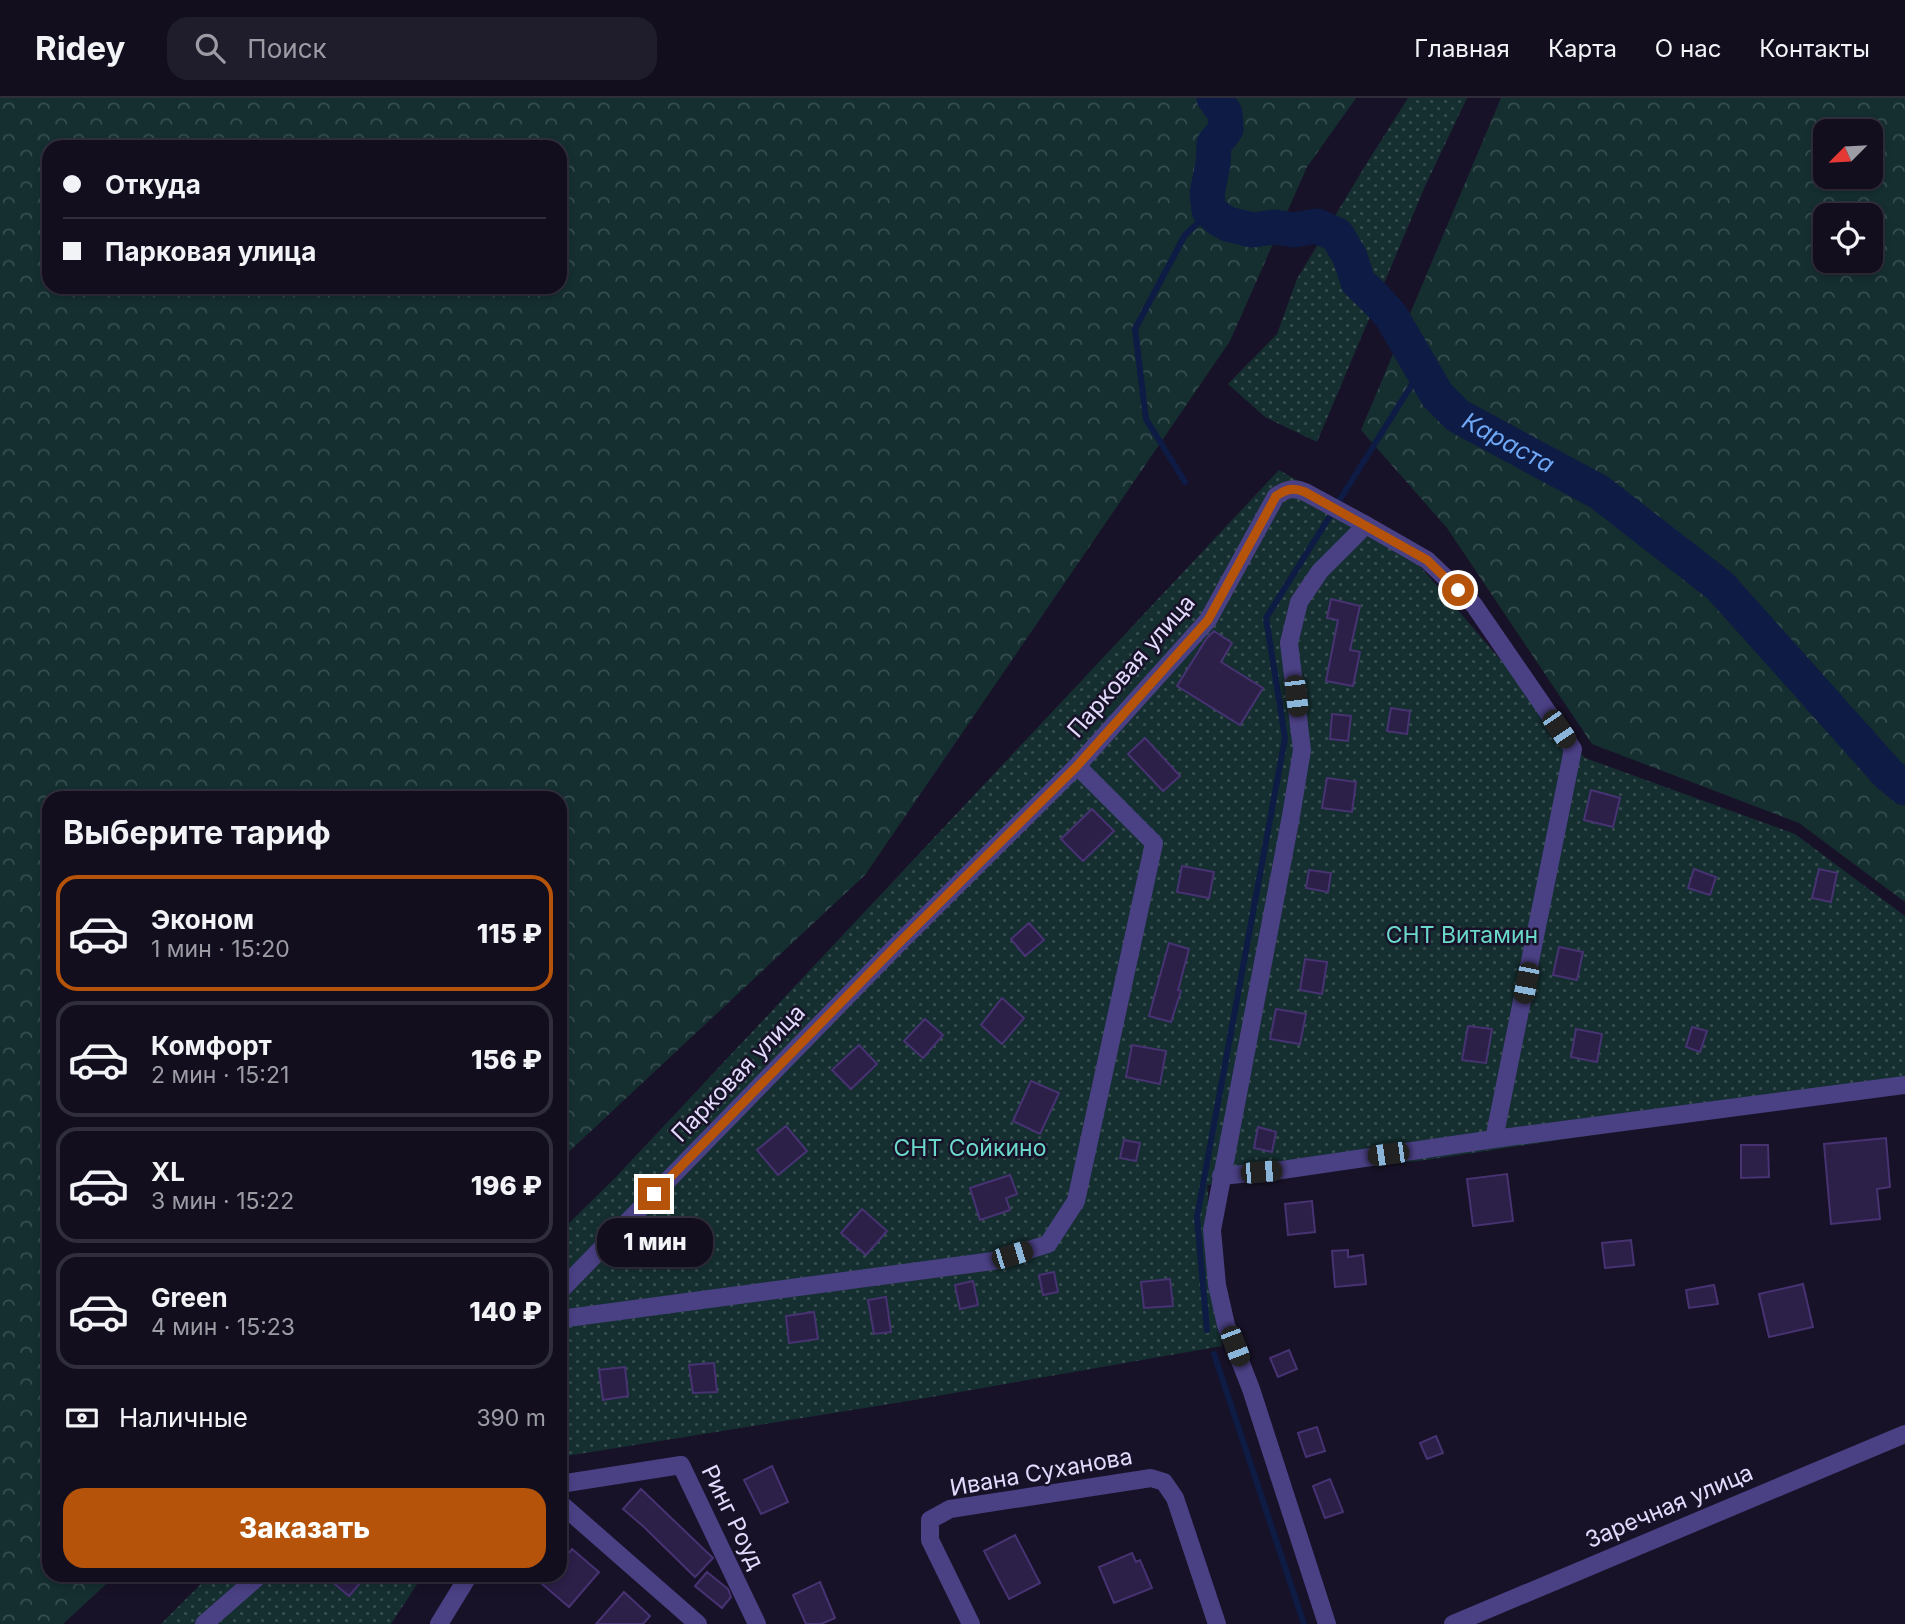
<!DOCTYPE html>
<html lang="ru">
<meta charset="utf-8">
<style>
:root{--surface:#120e1e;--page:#1f1c2b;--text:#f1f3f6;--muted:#9c9ca4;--line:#312e3c;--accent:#b45309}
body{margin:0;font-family:Inter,sans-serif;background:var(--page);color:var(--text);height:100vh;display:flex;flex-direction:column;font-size:26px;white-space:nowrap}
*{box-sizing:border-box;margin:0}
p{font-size:23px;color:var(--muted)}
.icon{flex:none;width:38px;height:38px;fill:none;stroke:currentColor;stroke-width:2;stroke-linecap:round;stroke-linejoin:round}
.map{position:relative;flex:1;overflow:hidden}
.side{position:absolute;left:42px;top:693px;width:525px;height:791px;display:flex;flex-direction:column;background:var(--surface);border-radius:21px;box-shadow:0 4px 10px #0003,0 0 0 2px var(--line)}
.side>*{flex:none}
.top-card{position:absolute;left:42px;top:42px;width:525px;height:154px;border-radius:21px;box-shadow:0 4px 10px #0003,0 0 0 2px var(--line);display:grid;align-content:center;height:154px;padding:0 21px;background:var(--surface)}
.needle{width:46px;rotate:246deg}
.controls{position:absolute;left:1813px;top:21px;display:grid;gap:14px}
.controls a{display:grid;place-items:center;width:70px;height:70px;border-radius:14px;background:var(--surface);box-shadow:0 4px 10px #0003,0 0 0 2px var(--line);font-size:35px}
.end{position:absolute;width:32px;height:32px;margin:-16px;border:9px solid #b45309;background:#fff;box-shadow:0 0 0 4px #fff}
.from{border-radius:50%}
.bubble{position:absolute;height:49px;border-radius:21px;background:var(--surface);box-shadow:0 4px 10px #0003,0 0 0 2px var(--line);font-size:23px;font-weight:800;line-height:49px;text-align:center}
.car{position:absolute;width:21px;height:42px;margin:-21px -10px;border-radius:9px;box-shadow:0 0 5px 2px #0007;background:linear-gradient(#222 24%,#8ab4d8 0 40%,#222 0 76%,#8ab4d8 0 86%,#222 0)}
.top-card b{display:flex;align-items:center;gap:24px;height:66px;font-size:26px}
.top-card b+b{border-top:2px solid var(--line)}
.top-card i{width:18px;height:18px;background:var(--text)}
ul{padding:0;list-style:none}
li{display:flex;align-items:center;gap:21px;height:116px;margin:0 14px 10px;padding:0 7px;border:4px solid var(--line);border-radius:21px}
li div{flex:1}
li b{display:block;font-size:26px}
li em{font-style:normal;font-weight:800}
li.active{border-color:var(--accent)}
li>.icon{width:63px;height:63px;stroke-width:1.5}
h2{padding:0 21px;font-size:32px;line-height:84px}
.pay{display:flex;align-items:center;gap:18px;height:77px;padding:0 21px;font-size:26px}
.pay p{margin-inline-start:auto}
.primary-button{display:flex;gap:14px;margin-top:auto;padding:14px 21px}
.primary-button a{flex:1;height:80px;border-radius:21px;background:var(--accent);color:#fff;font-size:28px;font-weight:800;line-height:80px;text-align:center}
header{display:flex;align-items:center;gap:42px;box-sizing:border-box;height:98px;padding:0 35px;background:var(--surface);border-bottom:2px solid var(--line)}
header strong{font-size:33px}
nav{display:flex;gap:38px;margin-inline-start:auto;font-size:24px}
.search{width:490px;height:63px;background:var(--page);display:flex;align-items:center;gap:18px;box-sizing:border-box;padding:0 24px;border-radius:21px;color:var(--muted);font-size:26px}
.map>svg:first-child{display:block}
.grass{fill:url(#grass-dots)}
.forest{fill:url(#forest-crowns);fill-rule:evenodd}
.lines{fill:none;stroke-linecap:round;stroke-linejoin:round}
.stream{stroke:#0e1b44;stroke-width:6}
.river{stroke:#0e1b44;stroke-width:35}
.building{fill:#2c1f48;stroke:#473272;stroke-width:2}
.minor{stroke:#4a4084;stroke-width:18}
.route{stroke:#b45309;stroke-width:9}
.labels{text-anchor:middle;stroke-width:5;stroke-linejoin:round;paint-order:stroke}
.street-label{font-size:23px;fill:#e3dbfd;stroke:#181228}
.park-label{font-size:23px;fill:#6ad9cb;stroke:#181228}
.water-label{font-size:24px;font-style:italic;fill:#6fa8f6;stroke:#181228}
</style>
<header>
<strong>Ridey</strong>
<div class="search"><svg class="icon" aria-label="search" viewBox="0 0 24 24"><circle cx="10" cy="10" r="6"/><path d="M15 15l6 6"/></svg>Поиск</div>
<nav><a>Главная</a><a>Карта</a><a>О нас</a><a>Контакты</a></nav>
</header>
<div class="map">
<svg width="1905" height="1526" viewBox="0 0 1905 1526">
<defs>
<pattern id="grass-dots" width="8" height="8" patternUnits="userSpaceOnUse" patternTransform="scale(1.75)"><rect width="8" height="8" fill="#152f31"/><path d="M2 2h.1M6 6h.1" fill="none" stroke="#374d50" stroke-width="1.8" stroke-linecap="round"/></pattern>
<pattern id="forest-crowns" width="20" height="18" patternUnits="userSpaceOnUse" patternTransform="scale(1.75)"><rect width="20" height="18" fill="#152f31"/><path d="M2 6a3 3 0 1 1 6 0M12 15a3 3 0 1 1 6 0" fill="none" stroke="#374d50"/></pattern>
</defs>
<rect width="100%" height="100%" fill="#181228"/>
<!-- grass -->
<path class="grass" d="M1408 0H1467L1426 86 1317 344 1265 319 1228 286 1277 236 1297 181 1365 68Z
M1279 372 1343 409 1401 446 1585 660 1795 736 1905 818V990L1426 1062 1207 1087 1222 1248 914 1302 560 1359V1134L615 1080Z
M210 1477H423L391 1526H161Z"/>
<!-- forest -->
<path class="forest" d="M0 0H1356L1307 69 1230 243 865 777 560 1062V700H49V1477H116L63 1526H0ZM49 49H560V189H49Z
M1501 0H1905V804L1799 725 1592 646 1447 430 1361 332ZM1825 33H1871V79H1825ZM1825 117H1871V163H1825Z"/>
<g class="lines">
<!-- stream -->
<path class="stream" d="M1185 384 1146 321 1135 231 1185 137 1198 125 1213 115
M1339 403 1421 272
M1207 1232 1197 1119 1285 640 1266 520 1330 418
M1214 1256 1304 1526"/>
<!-- river -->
<path class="river" id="s1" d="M1214 0 1225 15 1226 31 1214 46 1213 66 1207 96 1209 112 1219 121 1228 126 1252 132 1274 129 1294 132 1317 128 1337 137 1350 159 1358 184 1376 201 1391 218 1437 297 1458 318 1599 394 1720 488 1889 677 1905 690"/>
</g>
<!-- building -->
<path class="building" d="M1331 501 1360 508 1350 552 1360 554 1353 588 1326 583 1338 522 1327 520Z
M1214 533 1232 545 1221 564 1263 590 1240 627 1177 588 1207 540Z
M1391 610 1410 613 1407 636 1387 633Z
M1332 616 1351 618 1348 643 1330 641Z
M1145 640 1180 678 1163 693 1128 656Z
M1327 680 1356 684 1352 714 1322 710Z
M1591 692 1620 700 1613 729 1584 722Z
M1092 711 1114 733 1083 763 1061 741Z
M1182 768 1214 774 1209 800 1177 794Z
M1694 771 1716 779 1710 797 1688 790Z
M1819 771 1837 775 1831 804 1812 800Z
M1309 772 1331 775 1328 794 1306 790Z
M1029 825 1044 842 1025 858 1011 841Z
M1169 845 1189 851 1178 892 1181 893 1171 924 1149 918Z
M1559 849 1583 854 1577 882 1553 877Z
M1305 861 1327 864 1322 896 1300 892Z
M1002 900 1024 920 1002 946 981 927Z
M1276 911 1306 916 1300 946 1270 941Z
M925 921 943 937 923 960 904 943Z
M1468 928 1492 931 1486 965 1462 962Z
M1692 929 1707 933 1700 954 1686 949Z
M1576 931 1602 936 1597 964 1571 959Z
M859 947 877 966 851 991 832 972Z
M1132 947 1166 953 1160 986 1126 979Z
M1031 983 1059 995 1040 1036 1013 1023Z
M786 1028 807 1053 778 1077 757 1052Z
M1258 1029 1276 1034 1272 1054 1254 1050Z
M1886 1040 1890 1089 1877 1091 1880 1121 1831 1126 1824 1046Z
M1124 1042 1140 1045 1136 1063 1120 1060Z
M1741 1047H1768L1769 1079 1741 1080Z
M1507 1076 1513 1123 1473 1128 1467 1081Z
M1010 1077 1017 1096 1006 1100 1010 1112 980 1122 970 1090Z
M1312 1103 1315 1134 1288 1137 1285 1106Z
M862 1111 887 1133 866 1157 841 1135Z
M657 1120 665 1134 656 1139 664 1152 641 1165 631 1147 646 1138 641 1130Z
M1631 1142 1634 1167 1605 1170 1602 1145Z
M1348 1152V1159L1363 1157 1366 1186 1335 1189 1332 1153Z
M1054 1174 1058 1194 1043 1197 1039 1177Z
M1170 1181 1173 1208 1144 1210 1141 1184Z
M973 1183 978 1207 960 1211 955 1187Z
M1803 1186 1813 1229 1769 1239 1759 1196Z
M1714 1187 1718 1206 1689 1210 1686 1192Z
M886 1199 891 1234 874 1236 868 1202Z
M814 1214 818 1241 789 1245 786 1218Z
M1289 1252 1297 1271 1278 1279 1270 1260Z
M714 1265 717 1294 693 1295 689 1267Z
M625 1269 628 1298 603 1302 599 1272Z
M1317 1329 1325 1353 1306 1359 1298 1335Z
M1436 1338 1443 1355 1427 1361 1420 1345Z
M772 1368 788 1404 761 1416 744 1382Z
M1330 1381 1343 1414 1325 1420 1313 1388Z
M641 1391 713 1460 695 1479 644 1429 623 1411Z
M1015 1437 1040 1485 1009 1501 984 1453Z
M572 1451 599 1474 569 1509 542 1486 550 1477H560V1465Z
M1132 1455 1136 1464 1140 1462 1152 1490 1114 1505 1099 1469Z
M707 1474 728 1491 731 1499 722 1510 695 1488Z
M324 1477H367L349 1498Z
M820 1484 835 1520 821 1526H806L793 1497Z
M624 1494 650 1518 643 1526H596Z"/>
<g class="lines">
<!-- minor -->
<path class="minor" d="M1366 427 1427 462 1474 507 1573 651 1494 1041
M1221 1078 1282 1072 1494 1041 1905 987
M560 1193 898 846 1077 668 1208 522 1276 398C1287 391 1293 389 1305 394L1366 427 1320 473 1299 504 1289 545 1302 652 1291 718 1212 1132 1217 1187 1226 1227 1251 1291 1327 1526
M560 1221 993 1163 1048 1146 1076 1103 1154 745 1077 668
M560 1386 681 1367 757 1526
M560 1405 698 1526
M204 1526 260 1477
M439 1526 469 1477
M971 1526 930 1442V1422L950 1411 1151 1380 1164 1384 1175 1400 1217 1526
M1453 1526 1905 1336"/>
</g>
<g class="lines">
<!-- route -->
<path class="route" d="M654 1096 898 846 1077 668 1208 522 1276 398C1287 391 1293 389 1305 394L1427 462 1458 492"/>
</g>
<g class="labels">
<!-- street labels -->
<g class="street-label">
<text transform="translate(1131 568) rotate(-49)" y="8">Парковая улица</text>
<text transform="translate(738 975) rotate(-46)" y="8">Парковая улица</text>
<text transform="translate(1041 1374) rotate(-10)" y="8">Ивана Суханова</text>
<text transform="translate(1669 1408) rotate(-23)" y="8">Заречная улица</text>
<text transform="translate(733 1419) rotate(64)" y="8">Ринг Роуд</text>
</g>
<!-- park labels -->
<g class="park-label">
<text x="1462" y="845">СНТ Витамин</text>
<text x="970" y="1058">СНТ Сойкино</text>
</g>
<!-- water labels -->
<g class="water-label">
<text dy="8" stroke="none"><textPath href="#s1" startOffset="534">Караста</textPath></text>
</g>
</g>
</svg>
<div class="controls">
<a><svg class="needle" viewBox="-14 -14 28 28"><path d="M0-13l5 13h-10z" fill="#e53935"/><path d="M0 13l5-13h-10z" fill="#9c9ca4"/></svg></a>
<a><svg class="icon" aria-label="locate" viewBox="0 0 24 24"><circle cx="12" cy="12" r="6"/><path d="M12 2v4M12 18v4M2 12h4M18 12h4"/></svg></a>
</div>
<i class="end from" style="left:1458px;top:492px"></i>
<i class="end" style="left:654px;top:1096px"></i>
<div class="bubble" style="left:597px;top:1120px;width:116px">1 мин</div>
<i class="car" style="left:1296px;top:598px;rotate:173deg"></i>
<i class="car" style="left:1559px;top:631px;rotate:146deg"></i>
<i class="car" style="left:1526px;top:885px;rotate:191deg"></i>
<i class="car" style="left:1388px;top:1056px;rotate:262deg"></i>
<i class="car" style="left:1261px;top:1074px;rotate:85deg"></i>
<i class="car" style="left:1012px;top:1157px;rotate:73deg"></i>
<i class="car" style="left:1235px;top:1248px;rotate:159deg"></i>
<div class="top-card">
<b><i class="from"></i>Откуда</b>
<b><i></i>Парковая улица</b>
</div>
<section class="side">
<h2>Выберите тариф</h2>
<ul>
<li class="active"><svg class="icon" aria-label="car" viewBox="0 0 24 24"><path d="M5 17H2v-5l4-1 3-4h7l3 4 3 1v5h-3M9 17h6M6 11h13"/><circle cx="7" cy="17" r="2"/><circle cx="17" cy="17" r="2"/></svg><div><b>Эконом</b><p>1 мин · 15:20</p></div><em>115 ₽</em></li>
<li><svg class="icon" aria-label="car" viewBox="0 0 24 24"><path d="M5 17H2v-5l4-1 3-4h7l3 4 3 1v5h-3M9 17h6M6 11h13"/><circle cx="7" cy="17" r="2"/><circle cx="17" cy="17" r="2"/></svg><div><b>Комфорт</b><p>2 мин · 15:21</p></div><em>156 ₽</em></li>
<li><svg class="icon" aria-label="car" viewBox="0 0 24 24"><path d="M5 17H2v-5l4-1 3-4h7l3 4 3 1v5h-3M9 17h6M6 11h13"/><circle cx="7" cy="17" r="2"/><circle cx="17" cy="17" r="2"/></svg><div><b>XL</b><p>3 мин · 15:22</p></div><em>196 ₽</em></li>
<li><svg class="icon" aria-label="car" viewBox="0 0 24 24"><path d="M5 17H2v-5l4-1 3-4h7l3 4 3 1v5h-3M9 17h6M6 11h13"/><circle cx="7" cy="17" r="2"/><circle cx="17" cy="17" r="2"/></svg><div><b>Green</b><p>4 мин · 15:23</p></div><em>140 ₽</em></li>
</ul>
<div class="pay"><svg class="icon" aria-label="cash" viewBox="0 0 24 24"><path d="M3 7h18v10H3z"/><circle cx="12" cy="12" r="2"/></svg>Наличные<p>390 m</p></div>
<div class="primary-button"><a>Заказать</a></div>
</section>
</div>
